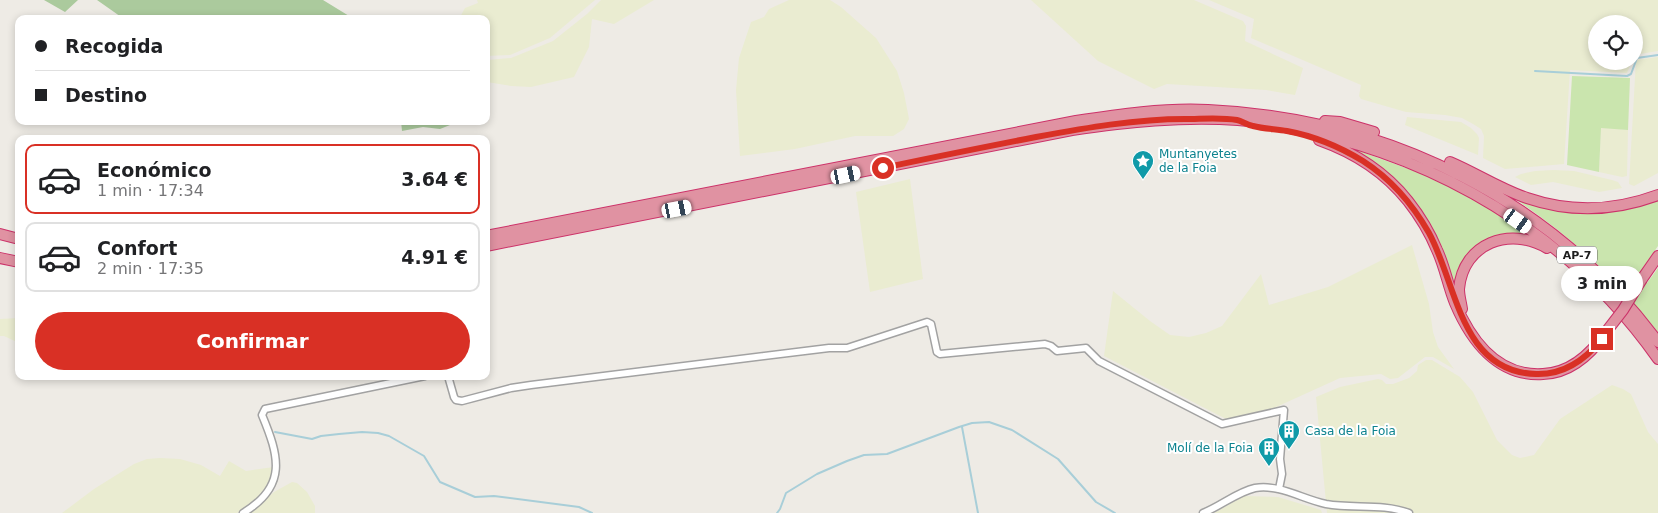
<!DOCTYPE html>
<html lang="es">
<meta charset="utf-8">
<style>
:root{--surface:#fff;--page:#f2f2f2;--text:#202124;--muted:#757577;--line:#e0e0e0;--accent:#d93025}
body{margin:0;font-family:"DejaVu Sans",sans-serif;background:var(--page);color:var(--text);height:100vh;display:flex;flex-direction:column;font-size:19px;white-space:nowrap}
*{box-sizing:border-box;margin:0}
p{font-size:16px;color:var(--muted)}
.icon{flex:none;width:28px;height:28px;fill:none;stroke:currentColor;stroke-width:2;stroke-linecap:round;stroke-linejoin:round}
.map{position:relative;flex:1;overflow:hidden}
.details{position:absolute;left:15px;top:135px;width:475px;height:245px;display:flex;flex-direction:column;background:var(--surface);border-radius:10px;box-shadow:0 2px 8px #0003}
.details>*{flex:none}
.guide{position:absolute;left:15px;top:15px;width:475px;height:110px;border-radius:10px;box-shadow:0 2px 8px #0003;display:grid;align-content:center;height:110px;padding:0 20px;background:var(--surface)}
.tools{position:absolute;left:1588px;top:15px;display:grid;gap:10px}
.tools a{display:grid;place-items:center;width:55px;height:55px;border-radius:50%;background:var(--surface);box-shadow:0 2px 8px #0003;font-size:25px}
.end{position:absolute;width:22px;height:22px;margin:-11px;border:6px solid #d93025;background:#fff;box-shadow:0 0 0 2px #fff}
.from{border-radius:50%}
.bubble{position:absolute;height:35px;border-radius:18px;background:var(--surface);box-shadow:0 2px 8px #0003;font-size:16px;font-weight:600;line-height:35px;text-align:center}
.car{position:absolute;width:15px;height:30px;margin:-15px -8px;border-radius:6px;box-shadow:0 0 4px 1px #0007;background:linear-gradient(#fff 24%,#345 0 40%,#fff 0 76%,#345 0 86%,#fff 0)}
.guide b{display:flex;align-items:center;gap:18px;height:48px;font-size:19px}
.guide b+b{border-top:1px solid var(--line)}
.guide i{width:12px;height:12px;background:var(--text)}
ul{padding:9px 0 0;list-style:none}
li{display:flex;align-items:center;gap:15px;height:70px;margin:0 10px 8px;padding:0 10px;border:2px solid var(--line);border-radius:10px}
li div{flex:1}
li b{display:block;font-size:19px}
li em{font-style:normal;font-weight:600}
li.active{border-color:var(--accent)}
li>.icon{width:45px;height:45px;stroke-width:1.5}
.primary-button{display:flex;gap:10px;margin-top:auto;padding:10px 20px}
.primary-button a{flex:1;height:58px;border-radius:30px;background:var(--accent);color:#fff;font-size:20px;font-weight:600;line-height:58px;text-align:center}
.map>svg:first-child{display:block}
.farmland{fill:#eaecd1}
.grass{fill:#cae5ae}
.forest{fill:#abca9d}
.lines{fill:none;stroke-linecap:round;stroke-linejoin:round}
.stream{stroke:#a8ced8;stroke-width:2}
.minor-casing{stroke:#a2a2a2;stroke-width:9}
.highway-casing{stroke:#cc3269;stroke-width:12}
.minor{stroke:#fff;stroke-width:6}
.highway{stroke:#e092a2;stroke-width:10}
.highway-bridge-casing{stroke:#cc3269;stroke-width:12;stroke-linecap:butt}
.highway-bridge{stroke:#e092a2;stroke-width:10}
.route{stroke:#d93025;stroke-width:6}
.labels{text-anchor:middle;stroke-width:4;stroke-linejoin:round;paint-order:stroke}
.shield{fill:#fff;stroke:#626262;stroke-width:1}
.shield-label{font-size:11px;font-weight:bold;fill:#1e1e1e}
.culture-label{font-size:12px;fill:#0d838f;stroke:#fff;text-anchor:start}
</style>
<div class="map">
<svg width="1658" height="513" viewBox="0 0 1658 513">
<rect width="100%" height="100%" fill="#eeebe5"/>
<!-- farmland -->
<path class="farmland" d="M477 0H595L550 38 510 55 486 56V19H459L465 8 478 3Z
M601 0H654L614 24 592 19 589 47 574 77 531 87 511 86 487 82 488 60 511 58 553 41 587 14Z
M789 0H830L841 7 876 38 897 71 904 93 909 119 904 129 893 136H855L795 149 740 156 736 90 739 58 751 22 764 17 769 9Z
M1031 0H1194L1243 21 1246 26 1245 41 1303 68 1295 95 1266 90 1167 84 1154 89 1098 61Z
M1209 0H1658V51L1634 55V24H1596V61H1632L1627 73 1570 70 1564 164 1505 169 1483 158 1484 136 1481 129 1473 124 1462 118 1445 115 1406 112 1361 99 1359 96 1361 85 1251 38 1254 19Z
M1658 57V173L1634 186 1629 184 1636 60Z
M1407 117 1461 122 1471 128 1477 134 1479 138 1478 155 1405 125Z
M1601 127 1628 130 1627 176 1622 177 1599 172Z
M1554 170 1574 171 1612 180 1618 182 1622 188 1599 192 1553 182 1531 185 1515 177 1521 174 1535 171Z
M910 179 923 279 870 292 856 192Z
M1412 245 1429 304 1433 332 1438 347 1454 369 1433 357H1425L1398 378 1390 379 1381 374 1340 378 1274 408 1226 419 1104 356 1113 291 1150 321 1170 335 1189 337 1206 333 1222 326 1261 274 1269 305 1328 287Z
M19 318V343L4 336H0V319Z
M1426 360H1432L1460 377 1473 392 1497 440 1512 455 1520 458 1534 455 1560 419 1612 385 1623 389 1631 394 1648 432 1658 444V513H1327L1316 397 1340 387 1378 379 1382 380 1386 384H1393L1409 378 1417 371 1418 365Z
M160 458 180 459 201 465 220 476 229 461 246 471 274 467 272 475 266 489 245 509 237 513H62L94 489 134 464 147 459Z
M292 482 297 483 307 492 315 506V513H249L274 492Z
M1244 496 1278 497 1321 510 1322 513H1214Z"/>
<!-- grass -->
<path class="grass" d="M1572 76 1630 78 1628 130 1601 128 1599 172 1567 165Z
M1332 141 1436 179 1468 196 1532 236 1509 234 1485 242 1456 294 1408 195Z
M1503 191 1561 210 1658 198V246L1638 275 1647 283 1658 268V332C1643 315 1629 296 1613 280 1580 246 1542 216 1503 191Z"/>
<!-- forest -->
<path class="forest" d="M44 0H78L65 12Z
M97 0H323L354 19H124Z
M401 121H448L450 125 440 129 423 127 402 131Z"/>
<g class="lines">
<!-- stream -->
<path class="stream" d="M1535 71 1627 76 1631 74 1637 58 1658 55
M962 427 978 513
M275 432 312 439 321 436 339 434 362 432 378 433 389 436 424 456 440 482 475 497 494 496 579 507 592 513
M777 513 780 509 786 493 817 474 847 461 864 455 887 454 959 427 972 423 989 422 1012 430 1058 459 1096 502 1115 513"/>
<!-- minor casing -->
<g class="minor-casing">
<path id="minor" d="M448 376 454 397 456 400 462 401 511 388 531 385 829 348H847L927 322 931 324 937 352 940 354 1045 344 1051 346 1057 351 1086 348 1099 361 1222 424 1284 410 1280 459 1282 474 1279 489
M243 513C288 486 279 456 262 415L265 409 425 376
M1203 513C1221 506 1237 492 1255 488 1280 484 1302 499 1326 504 1354 509 1382 503 1409 513"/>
</g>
<!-- highway casing -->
<g class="highway-casing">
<path id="highway" d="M1325 121 1340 122 1374 132
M1319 140C1353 152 1385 172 1408 201 1419 215 1430 233 1437 250 1445 267 1448 286 1455 303 1471 341 1498 377 1543 374 1571 373 1591 354 1606 332
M1450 162C1476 173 1500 189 1527 198 1571 213 1615 211 1658 195
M0 234 19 239
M486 236 1076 121C1120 114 1163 108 1208 110 1386 118 1551 198 1658 342
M486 246 1072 130C1127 122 1182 116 1238 120 1270 123 1302 130 1334 138 1464 172 1580 248 1658 359
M0 258 19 262
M1642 279 1658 256
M1462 309C1461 302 1459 296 1459 289 1463 243 1510 226 1547 248"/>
</g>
<!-- minor -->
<use href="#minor" class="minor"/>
<!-- highway -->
<use href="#highway" class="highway"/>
<!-- highway-bridge casing -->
<g class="highway-bridge-casing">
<path id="highway-bridge" d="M1606 332 1623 310 1642 279"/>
</g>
<!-- highway-bridge -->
<use href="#highway-bridge" class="highway-bridge"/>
</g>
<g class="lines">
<!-- route -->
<path class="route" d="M883 168C934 157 985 147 1036 137 1085 128 1135 119 1185 119 1201 119 1221 117 1237 120 1242 121 1247 125 1253 126 1264 129 1276 129 1287 131 1314 136 1340 147 1363 161 1391 179 1413 205 1429 233 1457 284 1460 372 1536 374 1564 375 1585 360 1602 339"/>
</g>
<!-- icons -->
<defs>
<g id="sight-pin" transform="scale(1.125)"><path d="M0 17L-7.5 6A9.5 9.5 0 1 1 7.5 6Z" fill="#0f9aa8" stroke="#fff"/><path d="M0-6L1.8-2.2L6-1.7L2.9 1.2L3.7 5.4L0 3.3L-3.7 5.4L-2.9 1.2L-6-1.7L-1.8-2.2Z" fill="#fff"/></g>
<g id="building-pin" transform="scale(1.125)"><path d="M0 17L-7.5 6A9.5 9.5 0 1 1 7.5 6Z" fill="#0f9aa8" stroke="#fff"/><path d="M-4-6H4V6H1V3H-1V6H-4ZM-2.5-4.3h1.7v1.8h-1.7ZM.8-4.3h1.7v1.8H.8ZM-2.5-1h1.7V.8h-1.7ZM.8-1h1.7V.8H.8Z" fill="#fff"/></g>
</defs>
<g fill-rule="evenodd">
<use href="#sight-pin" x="1143" y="161"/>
<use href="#building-pin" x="1289" y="431"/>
<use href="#building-pin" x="1269" y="448"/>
</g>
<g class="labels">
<!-- shield labels -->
<rect class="shield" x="1557" y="246.5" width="40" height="17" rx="4"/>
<g class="shield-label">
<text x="1577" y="259">AP-7</text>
</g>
<!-- culture labels -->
<g class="culture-label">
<text x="1159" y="158">Muntanyetes<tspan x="1159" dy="14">de la Foia</tspan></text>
<text x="1305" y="435">Casa de la Foia</text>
<text x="1253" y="452" text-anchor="end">Molí de la Foia</text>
</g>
</g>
</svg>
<div class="tools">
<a><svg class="icon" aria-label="locate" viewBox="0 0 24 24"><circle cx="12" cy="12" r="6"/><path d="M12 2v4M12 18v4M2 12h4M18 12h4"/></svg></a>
</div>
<i class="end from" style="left:883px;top:168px"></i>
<i class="end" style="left:1602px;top:339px"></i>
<div class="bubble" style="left:1561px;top:266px;width:82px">3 min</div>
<i class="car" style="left:846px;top:175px;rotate:78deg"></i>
<i class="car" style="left:677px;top:209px;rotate:79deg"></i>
<i class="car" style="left:1518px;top:221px;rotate:125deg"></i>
<div class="guide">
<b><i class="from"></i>Recogida</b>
<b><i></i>Destino</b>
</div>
<section class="details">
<ul>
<li class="active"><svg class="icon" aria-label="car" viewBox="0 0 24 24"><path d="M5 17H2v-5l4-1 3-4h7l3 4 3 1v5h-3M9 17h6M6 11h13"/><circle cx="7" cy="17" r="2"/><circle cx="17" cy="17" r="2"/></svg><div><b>Económico</b><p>1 min · 17:34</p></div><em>3.64 €</em></li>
<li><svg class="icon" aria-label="car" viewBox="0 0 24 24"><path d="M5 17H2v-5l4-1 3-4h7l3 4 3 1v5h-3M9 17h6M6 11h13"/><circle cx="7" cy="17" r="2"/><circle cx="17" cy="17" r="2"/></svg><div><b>Confort</b><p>2 min · 17:35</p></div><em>4.91 €</em></li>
</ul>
<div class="primary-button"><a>Confirmar</a></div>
</section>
</div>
